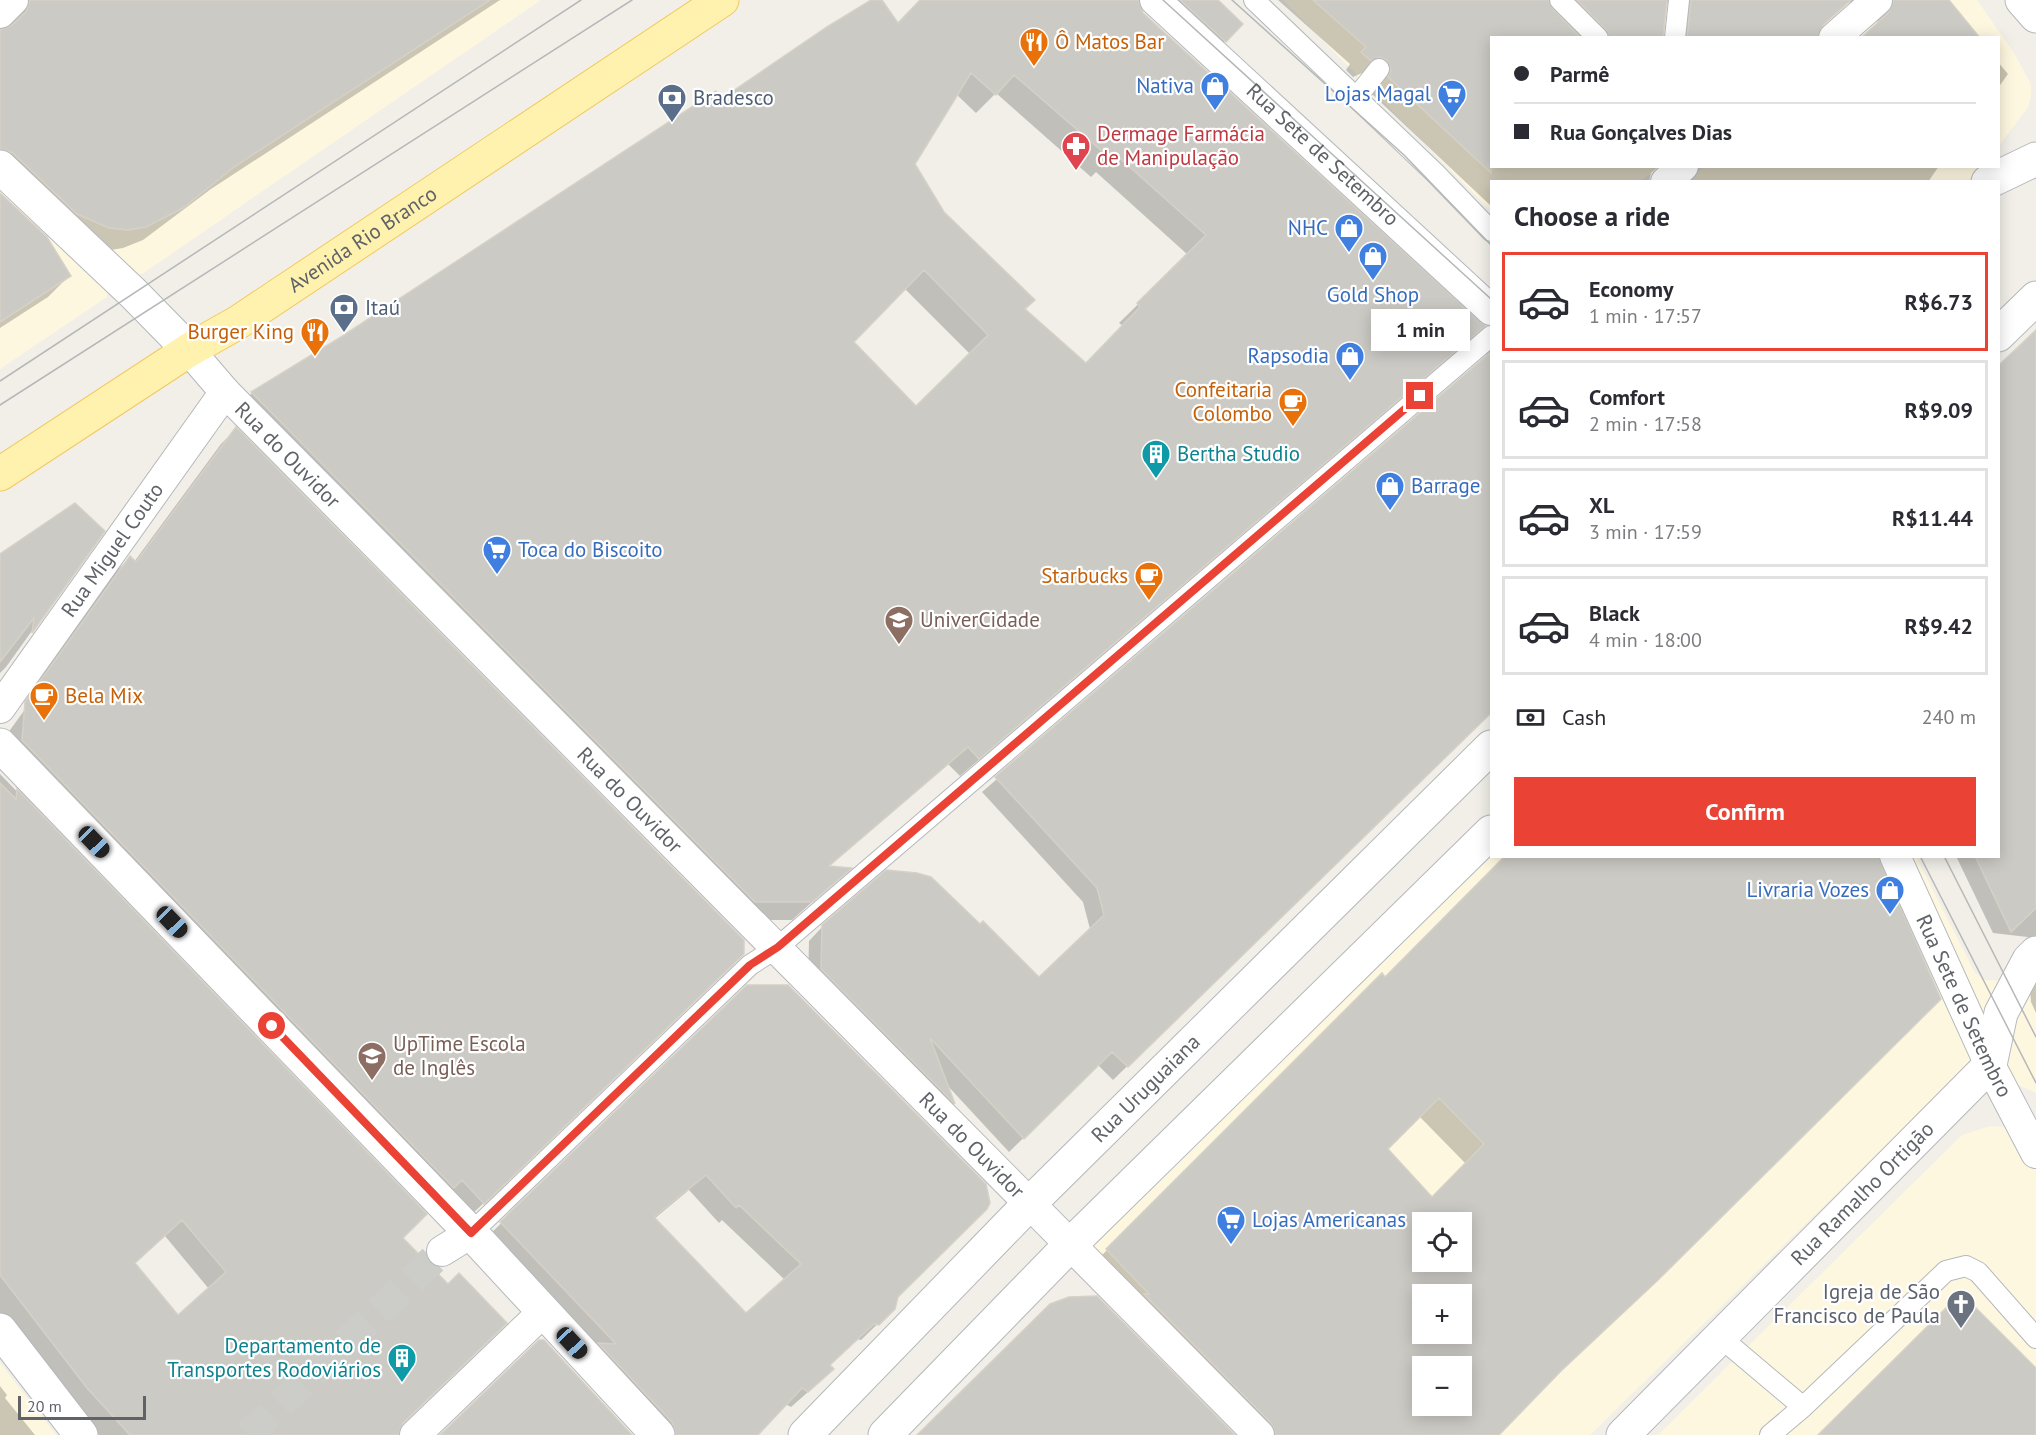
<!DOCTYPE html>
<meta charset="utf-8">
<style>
:root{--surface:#fff;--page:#f2f2f3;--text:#2b2b33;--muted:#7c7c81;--line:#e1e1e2;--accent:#ea4335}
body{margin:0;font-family:"PT Sans",sans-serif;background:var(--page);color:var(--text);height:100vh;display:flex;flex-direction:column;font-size:22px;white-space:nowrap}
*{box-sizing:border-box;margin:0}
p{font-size:20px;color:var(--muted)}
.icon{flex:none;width:33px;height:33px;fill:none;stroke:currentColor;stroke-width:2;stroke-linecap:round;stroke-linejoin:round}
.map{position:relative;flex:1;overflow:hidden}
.details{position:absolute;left:1490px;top:180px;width:510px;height:678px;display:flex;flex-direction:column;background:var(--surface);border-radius:0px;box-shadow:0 3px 15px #0003}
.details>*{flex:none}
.guide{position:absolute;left:1490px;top:36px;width:510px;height:132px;border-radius:0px;box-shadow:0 3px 15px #0003;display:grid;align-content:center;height:132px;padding:0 24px;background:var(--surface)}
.tools{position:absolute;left:1412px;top:1212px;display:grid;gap:12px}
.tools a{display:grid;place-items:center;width:60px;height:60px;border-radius:0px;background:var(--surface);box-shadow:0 3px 15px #0003;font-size:30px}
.scale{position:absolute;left:18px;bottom:15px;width:128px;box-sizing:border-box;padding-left:6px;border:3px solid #5f6368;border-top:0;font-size:16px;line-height:21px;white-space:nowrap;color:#5f6368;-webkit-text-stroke:4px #fff;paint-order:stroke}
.end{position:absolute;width:27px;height:27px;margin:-14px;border:8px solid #ea4335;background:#fff;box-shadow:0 0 0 3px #fff}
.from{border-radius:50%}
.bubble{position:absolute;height:42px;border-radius:0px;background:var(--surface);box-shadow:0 3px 15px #0003;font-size:20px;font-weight:700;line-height:42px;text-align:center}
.car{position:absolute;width:18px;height:36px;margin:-18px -9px;border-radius:8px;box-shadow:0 0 4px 2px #0007;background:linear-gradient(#222 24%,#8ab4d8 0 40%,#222 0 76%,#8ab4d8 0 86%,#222 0)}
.guide b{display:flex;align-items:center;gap:21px;height:57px;font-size:22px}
.guide b+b{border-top:2px solid var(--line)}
.guide i{width:15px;height:15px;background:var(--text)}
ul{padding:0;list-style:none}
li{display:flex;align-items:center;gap:18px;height:99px;margin:0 12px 9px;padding:0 12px;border:3px solid var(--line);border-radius:0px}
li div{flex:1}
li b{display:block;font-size:22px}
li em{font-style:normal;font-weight:700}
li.on{border-color:var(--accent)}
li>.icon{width:54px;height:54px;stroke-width:1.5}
h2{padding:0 24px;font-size:27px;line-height:72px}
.pay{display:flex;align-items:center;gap:15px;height:66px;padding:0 24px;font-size:22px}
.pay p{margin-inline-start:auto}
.cta{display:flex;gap:12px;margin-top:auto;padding:12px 24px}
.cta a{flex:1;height:69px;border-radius:0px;background:var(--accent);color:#fff;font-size:24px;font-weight:700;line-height:69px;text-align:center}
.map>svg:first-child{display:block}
.commercial{fill:#fef7e0;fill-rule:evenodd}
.shadow{fill:#0003;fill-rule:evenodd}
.building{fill:#cccac5;stroke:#d6d1c6;stroke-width:1.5;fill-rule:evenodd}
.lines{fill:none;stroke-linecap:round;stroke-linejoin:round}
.pedestrian-tunnel{stroke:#ccccc8;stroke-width:30;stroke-dasharray:30 15;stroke-linecap:butt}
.service-casing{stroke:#b5b8bc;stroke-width:22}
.pedestrian-casing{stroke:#b5b8bc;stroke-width:32}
.minor-casing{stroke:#b5b8bc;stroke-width:35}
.tertiary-casing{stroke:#b5b8bc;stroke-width:35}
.primary-casing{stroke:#f2c960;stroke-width:35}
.service{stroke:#fff;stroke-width:20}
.pedestrian{stroke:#fff;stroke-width:30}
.minor{stroke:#fff;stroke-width:33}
.tertiary{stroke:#fff;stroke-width:33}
.primary{stroke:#fff2af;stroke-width:33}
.tram{stroke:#b6b7b8;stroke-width:1.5}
.route{stroke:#ea4335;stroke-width:8}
.labels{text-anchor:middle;stroke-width:4.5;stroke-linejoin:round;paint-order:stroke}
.food-label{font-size:21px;fill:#c56008;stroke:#fff;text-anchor:end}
.shop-label{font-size:21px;fill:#366cbe;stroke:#fff;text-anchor:end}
.service-label{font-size:21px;fill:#4e5e75;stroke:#fff;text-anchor:start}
.health-label{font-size:21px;fill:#be3a42;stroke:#fff;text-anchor:start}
.street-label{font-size:21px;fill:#5f6368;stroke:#fff}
.culture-label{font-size:21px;fill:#0d838f;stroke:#fff;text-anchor:start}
.education-label{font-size:21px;fill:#785e54;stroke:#fff;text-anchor:start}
.worship-label{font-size:21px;fill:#5b616d;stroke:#fff;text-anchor:end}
</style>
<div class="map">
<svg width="2036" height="1435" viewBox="0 0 2036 1435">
<rect width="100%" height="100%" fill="#f1efe8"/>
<!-- commercial -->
<path class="commercial" d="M25 0H541L142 274 133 275 0 152V25Z
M1283 0H1857L1812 37 1491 38V166L1659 167 1641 181 1491 182V211Z
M1900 0H1977L2014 53 2031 84V96L2028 107 1998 147V38H1855Z
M1703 167H1983L1972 182H1685Z
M0 181 107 290V297L0 369Z
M1491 852V856L1916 857 1975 973 1985 980 2009 981 2036 960V1093L2014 1083 1936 1096 1590 1435H1279L1095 1250 1093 1243ZM1422 1222H1461V1262H1422ZM1422 1294H1461V1334H1422ZM1422 1366H1461V1406H1422Z
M1990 1126 2006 1127 2036 1143V1435H1658L1962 1135Z
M0 1363 56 1435H0Z"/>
<!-- shadow -->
<path class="shadow" d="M0 0H500L211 189 143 240 123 248 105 251 0 183V31L8 28 9 18Z
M874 0H881L897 25 921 0H1215L1225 41 1206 59 1148 5 1137 1 1142 14 1483 326 960 776 948 764 828 867 849 869 792 920H736L234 412 252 393 720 101ZM996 93 1091 177 1096 172 1188 255 1119 323 1123 326 1086 365 1023 309 943 213 914 164 956 94 976 113ZM904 288 971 355 916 409 852 342Z
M1278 0H1864L1847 3 1818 29 1816 38H1672L1675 19 1667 2 1663 38H1491V166H1659L1651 173 1649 182H1491V206L1372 94 1375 88 1370 77 1362 73 1353 77 1346 70 1350 64Z
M1865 0H1947L1877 24 1878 15Z
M1998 62 2008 74 1998 88Z
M1671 166H1939L1928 182H1683Z
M0 195 69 276 48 297 0 328Z
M2036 332V938L1993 933 1956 856H1998V370Z
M1491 334V712L1113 1080 1098 1065 1009 1152 946 1084 954 1104 941 1117 808 983 809 941 823 926 1039 979 1090 929 1083 902 982 792 1486 358Z
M236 429 728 969 468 1218 9 740 10 730 47 679 39 680 115 572 130 558 134 562 221 444Z
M103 532 6 667 0 673V556Z
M0 774 425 1214 401 1238V1423L398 1435H99L74 1409 0 1314ZM165 1236 209 1289 178 1317 134 1264Z
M1507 856 1543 1387 1496 1435H1245L1088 1269 1382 976 1385 979ZM1419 1116 1466 1164 1432 1199 1386 1149ZM1422 1222H1461V1262H1422ZM1422 1294H1461V1334H1422ZM1422 1366H1461V1406H1422Z
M2036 984V1013L2031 1002 2030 990Z
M747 986 896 1296 894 1308 861 1340 857 1339 828 1366 832 1369 816 1385 791 1407 785 1404 758 1435H652L485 1239ZM689 1190 719 1223 722 1220 785 1280 746 1315 654 1219Z
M0 1386 7 1395 5 1398 35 1435H0Z"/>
<!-- building -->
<path class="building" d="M30 0H490L234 167 183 208 146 227 128 230 109 228 77 214 13 153 0 149V30L12 25 26 12Z
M871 0H882L898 23 920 0H1138L1143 13 1485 326 979 759 968 747 829 866 852 868 812 902H755L251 392 341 337 716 91 721 99 827 27ZM971 73 996 95 1014 75 1111 159 1115 154 1206 235 1137 303 1140 307 1086 363 1025 309 1035 300 944 212 915 164ZM924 270 988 335 916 406 854 342Z
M1180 0H1218L1243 24 1226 42Z
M1313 0H1548L1552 8 1581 38H1491V173L1388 77 1391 70 1387 60 1380 57 1371 61 1361 52 1366 47Z
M1577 0H1667L1663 38H1610L1606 30Z
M1691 0H1851L1823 25 1817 38H1687Z
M1894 0H1949L1980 38H1861L1888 13Z
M0 193 47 237 71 276 0 322Z
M2036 330V908L2011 932 1975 856H1998V366Z
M1491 352V713L1128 1067 1112 1052 1024 1139 930 1038 955 1104 821 969 822 925 886 870 917 873 931 877 980 924 983 921 1039 977 1104 915 1097 888 995 777Z
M236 427 744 940V954L484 1204 462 1180 454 1188 22 740 25 702 130 556 136 562Z
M75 503 105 531 32 633 34 618 0 662V554Z
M0 783 16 799 17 789 427 1214 403 1238 448 1284 459 1273 507 1323 403 1423 398 1435H130L87 1388 0 1275ZM182 1220 226 1272 178 1315 135 1263Z
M1505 856H1878L1941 999 1657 1281 1561 1371 1499 1435H1276L1271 1423 1144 1294H1149L1106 1249 1382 973 1385 977ZM1439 1098 1484 1144 1432 1197 1388 1149ZM1422 1222H1461V1262H1422ZM1422 1294H1461V1334H1422ZM1422 1366H1461V1406H1422Z
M747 985H788L986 1184 990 1203 987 1209 898 1297 895 1309 879 1325 874 1324 830 1365 834 1369 808 1392 802 1388 758 1435H676L672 1422 598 1343 616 1344 500 1222ZM706 1175 736 1208 739 1205 801 1264 746 1313 654 1217Z
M1961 1293 2036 1368V1435H1818Z
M1097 1296 1235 1435H917L1050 1304 1069 1297Z
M539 1340H544L632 1435H440Z"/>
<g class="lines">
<!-- pedestrian-tunnel -->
<path class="pedestrian-tunnel" d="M248 1435 442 1251"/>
<!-- service casing -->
<g class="service-casing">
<path id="service" d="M1254 0 1435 173 1491 231
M1560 0 1598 38
M1675 38 1679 0
M1356 98 1379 69
M471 1233 750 965 778 947 1491 336
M1720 1337 1803 1407 1770 1435
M1803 1407 1946 1271 1966 1266 1978 1272 2036 1338"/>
</g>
<!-- pedestrian casing -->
<g class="pedestrian-casing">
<g id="pedestrian">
<path id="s1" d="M1155 0 1491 310"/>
<path d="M0 13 13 0"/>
<path d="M1834 38 1877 0"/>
<path d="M1666 182 1683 166"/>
<path id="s2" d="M189 350 225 392 1259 1435"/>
<path id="s3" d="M0 708 225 392"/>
<path id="s4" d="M1895 856 1990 1065 2036 1153"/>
<path d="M442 1251 471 1233"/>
<path d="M415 1435 543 1312"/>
</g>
</g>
<!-- minor casing -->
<g class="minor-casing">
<g id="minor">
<path d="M0 167 133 293 189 350"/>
<path d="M0 745 471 1233 658 1435"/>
<path d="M0 1330 81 1435"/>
<path id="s5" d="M1623 1435 1990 1065 2001 1013 2029 960 2036 953"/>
</g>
</g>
<!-- tertiary casing -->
<g class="tertiary-casing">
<g id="tertiary">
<path d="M2022 0 2036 16"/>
<path d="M1988 182 2036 159"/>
<path d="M1998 335 2036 298"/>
<path id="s6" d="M805 1435 1030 1203 1491 747"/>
<path d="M885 1435 1070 1245 1491 832"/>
</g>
</g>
<!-- primary casing -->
<g class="primary-casing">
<g id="primary">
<path id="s7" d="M0 474 189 350 237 323 722 0"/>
</g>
</g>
<!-- service -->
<use href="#service" class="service"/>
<!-- pedestrian -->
<use href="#pedestrian" class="pedestrian"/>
<!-- minor -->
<use href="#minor" class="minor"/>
<!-- tertiary -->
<use href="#tertiary" class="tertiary"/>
<!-- primary -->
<use href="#primary" class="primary"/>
<!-- tram -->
<path class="tram" d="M1163 0 1491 299
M1232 0 1404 155 1491 245
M0 381 581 0
M0 405 632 0
M1920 856 2036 1083
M1944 856 2036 1037"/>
</g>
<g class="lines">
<!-- route -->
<path class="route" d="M272 1026 471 1233 750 965 778 947 1420 396"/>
</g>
<!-- icons -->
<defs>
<g id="restaurant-pin" transform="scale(1.5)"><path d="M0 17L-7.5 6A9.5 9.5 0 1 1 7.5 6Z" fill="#e8710a" stroke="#fff"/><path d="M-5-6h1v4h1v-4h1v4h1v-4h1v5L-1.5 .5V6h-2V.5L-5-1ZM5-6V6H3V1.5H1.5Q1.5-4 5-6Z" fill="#fff"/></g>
<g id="shop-pin" transform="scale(1.5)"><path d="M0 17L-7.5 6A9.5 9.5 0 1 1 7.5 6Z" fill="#3f7fe0" stroke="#fff"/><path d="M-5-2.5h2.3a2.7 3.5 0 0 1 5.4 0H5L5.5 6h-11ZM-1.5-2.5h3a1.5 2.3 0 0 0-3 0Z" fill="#fff"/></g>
<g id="supermarket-pin" transform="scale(1.5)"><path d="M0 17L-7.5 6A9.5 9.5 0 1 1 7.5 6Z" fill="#3f7fe0" stroke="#fff"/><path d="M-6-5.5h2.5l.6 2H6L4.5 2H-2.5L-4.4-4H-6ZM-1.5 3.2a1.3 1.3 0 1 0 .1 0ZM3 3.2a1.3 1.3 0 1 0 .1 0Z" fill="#fff"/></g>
<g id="bank-pin" transform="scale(1.5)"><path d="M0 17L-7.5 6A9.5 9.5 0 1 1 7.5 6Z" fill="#5c6f8a" stroke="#fff"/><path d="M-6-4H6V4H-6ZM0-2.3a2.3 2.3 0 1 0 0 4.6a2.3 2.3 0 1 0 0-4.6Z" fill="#fff"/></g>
<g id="pharmacy-pin" transform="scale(1.5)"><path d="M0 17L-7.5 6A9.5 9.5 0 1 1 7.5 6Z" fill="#e0444e" stroke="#fff"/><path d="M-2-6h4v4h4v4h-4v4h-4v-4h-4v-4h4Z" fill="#fff"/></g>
<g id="cafe-pin" transform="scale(1.5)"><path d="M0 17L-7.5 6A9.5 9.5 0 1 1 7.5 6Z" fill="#e8710a" stroke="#fff"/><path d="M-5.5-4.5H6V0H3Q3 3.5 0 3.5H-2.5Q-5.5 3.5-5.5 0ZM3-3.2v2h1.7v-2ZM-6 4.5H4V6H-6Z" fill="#fff"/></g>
<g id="building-pin" transform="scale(1.5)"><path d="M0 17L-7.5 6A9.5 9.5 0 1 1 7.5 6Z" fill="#0f9aa8" stroke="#fff"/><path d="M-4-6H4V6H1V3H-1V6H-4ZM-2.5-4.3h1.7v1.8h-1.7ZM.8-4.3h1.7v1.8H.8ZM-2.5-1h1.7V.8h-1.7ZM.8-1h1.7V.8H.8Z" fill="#fff"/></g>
<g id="university-pin" transform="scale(1.5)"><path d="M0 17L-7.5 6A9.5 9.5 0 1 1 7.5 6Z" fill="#8d6e63" stroke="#fff"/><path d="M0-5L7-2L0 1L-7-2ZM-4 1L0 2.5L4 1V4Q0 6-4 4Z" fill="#fff"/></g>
<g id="school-pin" transform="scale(1.5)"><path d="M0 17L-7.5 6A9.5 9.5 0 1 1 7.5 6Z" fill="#8d6e63" stroke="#fff"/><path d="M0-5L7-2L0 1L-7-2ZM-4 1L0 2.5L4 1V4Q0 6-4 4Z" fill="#fff"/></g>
<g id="church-pin" transform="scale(1.5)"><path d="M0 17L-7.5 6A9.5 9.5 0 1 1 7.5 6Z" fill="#6b7280" stroke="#fff"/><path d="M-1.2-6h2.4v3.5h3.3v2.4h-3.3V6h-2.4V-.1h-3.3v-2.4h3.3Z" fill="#fff"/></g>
</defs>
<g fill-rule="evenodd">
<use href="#restaurant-pin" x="1034" y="42"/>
<use href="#shop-pin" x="1215" y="86"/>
<use href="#supermarket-pin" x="1452" y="94"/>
<use href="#bank-pin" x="672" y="98"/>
<use href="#pharmacy-pin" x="1076" y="146"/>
<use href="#shop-pin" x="1349" y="228"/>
<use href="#shop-pin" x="1373" y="256"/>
<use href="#bank-pin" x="344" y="308"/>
<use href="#restaurant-pin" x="315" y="332"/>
<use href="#shop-pin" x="1350" y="356"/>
<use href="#cafe-pin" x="1293" y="402"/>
<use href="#building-pin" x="1156" y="454"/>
<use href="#shop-pin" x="1390" y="486"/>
<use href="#supermarket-pin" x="497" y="550"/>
<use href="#cafe-pin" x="1149" y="576"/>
<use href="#university-pin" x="899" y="620"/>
<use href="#cafe-pin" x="44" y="696"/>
<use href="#shop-pin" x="1890" y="890"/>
<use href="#school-pin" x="372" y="1056"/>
<use href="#supermarket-pin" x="1231" y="1220"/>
<use href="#church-pin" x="1961" y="1304"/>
<use href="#building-pin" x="402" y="1358"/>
</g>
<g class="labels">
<!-- food labels -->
<g class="food-label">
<text x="1055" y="49" text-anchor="start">Ô Matos Bar</text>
<text x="294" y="339">Burger King</text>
<text x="1272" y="397">Confeitaria<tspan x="1272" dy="24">Colombo</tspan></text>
<text x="1128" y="583">Starbucks</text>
<text x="65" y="703" text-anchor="start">Bela Mix</text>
</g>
<!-- shop labels -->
<g class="shop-label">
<text x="1194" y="93">Nativa</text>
<text x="1431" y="101">Lojas Magal</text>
<text x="1328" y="235">NHC</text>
<text x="1373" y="302" text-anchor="middle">Gold Shop</text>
<text x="1329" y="363">Rapsodia</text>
<text x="1411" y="493" text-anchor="start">Barrage</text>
<text x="518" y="557" text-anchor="start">Toca do Biscoito</text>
<text x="1869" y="897">Livraria Vozes</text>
<text x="1252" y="1227" text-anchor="start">Lojas Americanas</text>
</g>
<!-- service labels -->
<g class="service-label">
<text x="693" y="105">Bradesco</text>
<text x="365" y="315">Itaú</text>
</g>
<!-- health labels -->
<g class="health-label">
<text x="1097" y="141">Dermage Farmácia<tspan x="1097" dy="24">de Manipulação</tspan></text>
</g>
<!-- street labels -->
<g class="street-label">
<text dy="7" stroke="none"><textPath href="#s1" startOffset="228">Rua Sete de Setembro</textPath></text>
<text dy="7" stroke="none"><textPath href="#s7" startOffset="432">Avenida Rio Branco</textPath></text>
<text dy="7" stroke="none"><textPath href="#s2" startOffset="144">Rua do Ouvidor</textPath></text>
<text dy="7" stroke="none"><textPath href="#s3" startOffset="194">Rua Miguel Couto</textPath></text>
<text dy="7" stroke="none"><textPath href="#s2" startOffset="630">Rua do Ouvidor</textPath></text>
<text dy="7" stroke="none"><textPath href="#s4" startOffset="165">Rua Sete de Setembro</textPath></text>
<text dy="7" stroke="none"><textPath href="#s6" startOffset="486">Rua Uruguaiana</textPath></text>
<text dy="7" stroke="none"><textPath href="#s2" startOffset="1116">Rua do Ouvidor</textPath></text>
<text dy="7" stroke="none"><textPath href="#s5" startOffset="340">Rua Ramalho Ortigão</textPath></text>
</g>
<!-- culture labels -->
<g class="culture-label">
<text x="1177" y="461">Bertha Studio</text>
<text x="381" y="1353" text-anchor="end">Departamento de<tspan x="381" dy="24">Transportes Rodoviários</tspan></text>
</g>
<!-- education labels -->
<g class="education-label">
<text x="920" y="627">UniverCidade</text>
<text x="393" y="1051">UpTime Escola<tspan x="393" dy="24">de Inglês</tspan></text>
</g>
<!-- worship labels -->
<g class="worship-label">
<text x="1940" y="1299">Igreja de São<tspan x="1940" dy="24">Francisco de Paula</tspan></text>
</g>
</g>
</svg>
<div class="tools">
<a><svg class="icon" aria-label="locate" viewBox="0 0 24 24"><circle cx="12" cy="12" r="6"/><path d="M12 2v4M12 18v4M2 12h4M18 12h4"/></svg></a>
<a>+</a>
<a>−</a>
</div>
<div class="scale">20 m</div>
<i class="end from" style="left:272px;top:1026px"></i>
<i class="end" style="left:1420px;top:396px"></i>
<div class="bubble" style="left:1371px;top:309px;width:99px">1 min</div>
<i class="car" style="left:94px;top:842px;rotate:136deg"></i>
<i class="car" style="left:172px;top:922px;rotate:136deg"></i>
<i class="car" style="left:572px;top:1343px;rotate:137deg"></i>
<div class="guide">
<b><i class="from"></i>Parmê</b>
<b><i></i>Rua Gonçalves Dias</b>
</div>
<section class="details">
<h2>Choose a ride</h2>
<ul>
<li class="on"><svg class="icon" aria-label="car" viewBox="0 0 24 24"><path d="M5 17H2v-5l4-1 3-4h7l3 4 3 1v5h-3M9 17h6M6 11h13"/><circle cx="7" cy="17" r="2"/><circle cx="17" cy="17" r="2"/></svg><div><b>Economy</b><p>1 min · 17:57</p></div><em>R$6.73</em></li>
<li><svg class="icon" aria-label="car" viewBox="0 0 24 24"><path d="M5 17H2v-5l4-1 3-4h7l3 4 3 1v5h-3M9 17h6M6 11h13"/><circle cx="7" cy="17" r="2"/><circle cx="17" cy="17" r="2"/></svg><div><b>Comfort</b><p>2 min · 17:58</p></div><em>R$9.09</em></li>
<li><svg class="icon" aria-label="car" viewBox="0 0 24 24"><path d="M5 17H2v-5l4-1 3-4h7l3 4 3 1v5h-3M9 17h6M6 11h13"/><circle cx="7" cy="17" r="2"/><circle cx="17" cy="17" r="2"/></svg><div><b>XL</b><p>3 min · 17:59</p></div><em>R$11.44</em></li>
<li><svg class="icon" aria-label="car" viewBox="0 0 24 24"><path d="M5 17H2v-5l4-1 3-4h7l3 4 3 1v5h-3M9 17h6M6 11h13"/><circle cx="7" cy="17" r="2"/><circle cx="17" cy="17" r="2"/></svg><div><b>Black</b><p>4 min · 18:00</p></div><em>R$9.42</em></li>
</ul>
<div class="pay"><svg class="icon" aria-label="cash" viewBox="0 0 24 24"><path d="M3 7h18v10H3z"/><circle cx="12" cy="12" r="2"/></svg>Cash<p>240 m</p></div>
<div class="cta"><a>Confirm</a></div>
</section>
</div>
